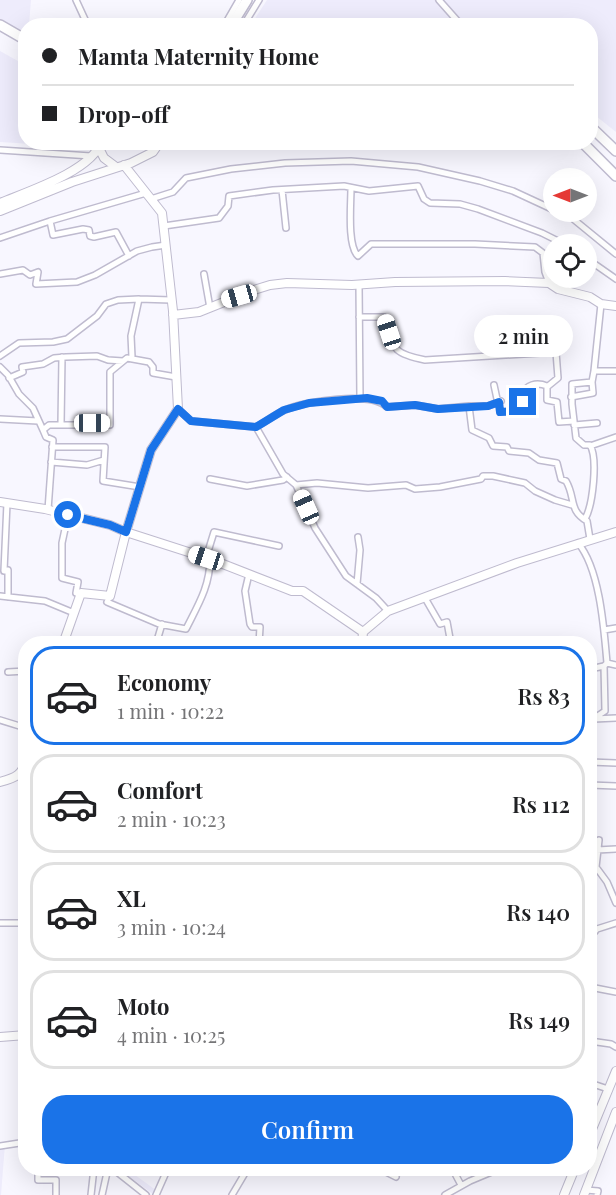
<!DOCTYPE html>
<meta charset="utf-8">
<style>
:root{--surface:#fff;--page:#f2f2f2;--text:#202124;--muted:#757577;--line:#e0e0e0;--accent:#1a73e8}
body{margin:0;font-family:"Playfair Display",serif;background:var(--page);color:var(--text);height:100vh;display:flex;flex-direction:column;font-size:22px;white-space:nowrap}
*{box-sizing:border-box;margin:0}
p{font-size:20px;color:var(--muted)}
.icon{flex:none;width:33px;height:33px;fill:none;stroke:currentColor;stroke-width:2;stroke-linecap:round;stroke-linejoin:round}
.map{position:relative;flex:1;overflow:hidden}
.panel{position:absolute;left:18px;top:636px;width:579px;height:540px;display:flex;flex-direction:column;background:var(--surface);border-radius:24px;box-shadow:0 6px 24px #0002}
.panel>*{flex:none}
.guide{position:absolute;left:18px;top:18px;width:580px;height:132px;border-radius:24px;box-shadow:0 6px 24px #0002;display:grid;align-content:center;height:132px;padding:0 24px;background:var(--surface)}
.needle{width:39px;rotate:270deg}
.buttons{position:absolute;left:543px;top:168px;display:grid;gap:12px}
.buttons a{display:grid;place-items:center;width:54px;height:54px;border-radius:50%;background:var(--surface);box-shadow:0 6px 24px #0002;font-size:30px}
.end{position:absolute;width:27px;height:27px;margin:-14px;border:8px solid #1a73e8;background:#fff;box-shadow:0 0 0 3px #fff}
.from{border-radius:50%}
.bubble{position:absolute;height:42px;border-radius:21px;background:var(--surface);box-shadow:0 6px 24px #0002;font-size:20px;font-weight:600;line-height:42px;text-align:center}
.car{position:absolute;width:18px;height:36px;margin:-18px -9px;border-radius:8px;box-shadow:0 0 4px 2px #0007;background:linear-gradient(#fff 24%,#345 0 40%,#fff 0 76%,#345 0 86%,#fff 0)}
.guide b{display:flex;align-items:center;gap:21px;height:57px;font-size:22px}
.guide b+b{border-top:2px solid var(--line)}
.guide i{width:15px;height:15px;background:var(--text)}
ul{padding:10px 0 0;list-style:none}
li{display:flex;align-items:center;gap:18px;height:99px;margin:0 12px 9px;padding:0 12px;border:3px solid var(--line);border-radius:24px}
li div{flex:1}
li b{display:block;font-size:22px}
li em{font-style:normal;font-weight:600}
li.current{border-color:var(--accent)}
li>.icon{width:54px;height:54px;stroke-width:1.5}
.action{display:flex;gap:12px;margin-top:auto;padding:12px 24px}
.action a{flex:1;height:69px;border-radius:24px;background:var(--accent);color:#fff;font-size:24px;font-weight:600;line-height:69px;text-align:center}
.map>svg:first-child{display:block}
.built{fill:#eeecfc}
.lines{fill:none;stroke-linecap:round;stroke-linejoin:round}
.street-casing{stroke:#bfbbcf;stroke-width:8}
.secondary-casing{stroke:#bfbbcf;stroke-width:10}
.primary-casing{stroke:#bfbbcf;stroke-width:12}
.street{stroke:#fff;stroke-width:5}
.secondary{stroke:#fff;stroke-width:8}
.primary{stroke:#fff;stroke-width:9}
.route{stroke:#1a73e8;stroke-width:8}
</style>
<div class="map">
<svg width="616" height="1195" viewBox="0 0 616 1195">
<rect width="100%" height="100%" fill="#f8f7ff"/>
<!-- built -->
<path class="built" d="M0 0H31L29 25 26 26 25 36 0 20Z
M267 0H616V132L591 112V26H250Z
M0 51 25 65 26 142 90 143 91 146 80 147 0 142Z
M0 1143 5 1144 1 1195H0Z
M119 1169H127L157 1191 153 1194Z"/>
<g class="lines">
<!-- street casing -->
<g class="street-casing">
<path id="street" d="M76 0 88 26
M439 0 462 26
M224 26 239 0
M243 26 259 0
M0 150 91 156
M351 188C351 204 347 246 358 256L371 244H475L535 247 543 253 545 272 549 283
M282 190 286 228
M151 199 173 192 186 178 231 169 285 163 351 161 418 167 480 181 513 191 554 210
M557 212 572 218 616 254
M164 226 219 218 228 206 229 196 273 190 344 186 369 191 418 186 424 199 430 203 460 204 478 209 542 233 564 244
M0 238 50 221
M129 256 116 232 94 237 90 236 89 230 83 229 53 235 50 221 146 193
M586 258 616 279
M0 274 23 270 30 275 38 272 36 284 77 282 95 275 137 251 152 247 166 245
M204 274 210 308
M359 285 360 398
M359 317H384C394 348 390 353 425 360L556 352
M0 356 19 343 53 342 67 339 97 316 106 304 118 300 139 299
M132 357 131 336 139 299 171 300
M0 367 8 375 19 394 33 408 43 430
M594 371 601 304
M9 378 23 372 22 367 43 364 54 358 66 357 97 356 108 360 123 361
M547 387 558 378 556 352 559 328
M571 397 593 393 592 382
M499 402 500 412 522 411C523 407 522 401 522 396 525 384 537 382 547 386V400L557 402 559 422 574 421
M469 406H488L501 401 497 399 494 385
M178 409 191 421 256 427 283 474 296 485 315 528 346 576 376 598 388 611
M0 419 38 421
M61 424 62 357
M574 425 597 423
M256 427C266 422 275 414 285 410 305 401 371 391 387 407L415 405 438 409 469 406 472 430 489 438 493 446 507 447 509 451 529 453 539 460 557 463 561 479 566 481C576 498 568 510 587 521L590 539
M590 446 616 437
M52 447H105L103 481 140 487
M51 462 87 465 104 460
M210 479 247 486 283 480 287 477
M296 485 317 483 368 488 406 485 415 489 440 487 481 479 483 476H493L525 483 535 491 555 500 572 505
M7 503 4 571 8 570V597
M48 510 53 440 46 437 43 430 49 425H110V372L127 358 149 362 153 367V373L176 377
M68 515 62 543V578L78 582 76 593 81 594
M585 519C593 505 598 458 590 445H584L576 438 572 404V384L592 382 594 371H616
M578 543C600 569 604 629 607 663L616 665
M206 558 214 532 279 546
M249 574 245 591 250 624 252 627H260L259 644
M357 584 360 550 358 537
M0 596 45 601 74 613
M110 596 107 602 159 624 186 629C198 605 210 586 210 559
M425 598 440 624 447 622 451 644
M604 630 616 628
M156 644 162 624
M590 669 604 666
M8 672 26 671
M594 719 616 718
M0 720 26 728
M590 721 605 711 604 666 607 663
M590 762 616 763
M590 785 616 786
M599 840 596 867 607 882 616 903
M597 850 616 849
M0 923H26
M590 937 597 929 616 923
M590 987 616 992
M590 1041 611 1044 616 1047
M590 1083 608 1089
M0 1146 26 1142
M38 1168V1180H56V1195
M112 1168 146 1195
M378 1168 396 1177
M452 1168 461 1185
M586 1190 598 1191 597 1195
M91 1195 94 1168
M102 1195 108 1168
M156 1195 168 1168
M232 1195 248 1168
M445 1195 470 1181 501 1168"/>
</g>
<!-- secondary casing -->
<g class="secondary-casing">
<path id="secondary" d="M99 148 104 158 116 167
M0 203C26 192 92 171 101 142
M0 211 72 182 131 163 153 152 160 142
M173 315 199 312 254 290 270 285 287 283 352 285 395 282 505 281 549 283 558 289 590 297 601 304 616 306
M0 502 45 509 110 525 126 532 210 559 292 591H303L363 632
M63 644 81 593 110 596 126 532 151 450 178 409 173 311 162 213 124 165
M362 644 363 632 388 611 517 563 616 532
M0 782C15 778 23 775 26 759
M0 1037 26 1035
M590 1134 616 1071
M564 1195 575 1168
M584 1195 616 1112"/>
</g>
<!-- primary casing -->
<g class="primary-casing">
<path id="primary" d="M0 25 26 40
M231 26 247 0
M591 127 616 151
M582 142 616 176"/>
</g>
<!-- street -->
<use href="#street" class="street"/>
<!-- secondary -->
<use href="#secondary" class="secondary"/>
<!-- primary -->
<use href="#primary" class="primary"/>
</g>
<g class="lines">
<!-- route -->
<path class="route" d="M68 515 110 525 126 532 151 450 178 409 191 421 256 427 284 410 309 403 367 398 382 401 387 407 415 405 438 409 488 406 499 402 500 412 522 411 523 402"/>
</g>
</svg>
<div class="buttons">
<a><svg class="needle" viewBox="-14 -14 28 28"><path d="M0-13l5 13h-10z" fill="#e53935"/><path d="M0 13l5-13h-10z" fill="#757577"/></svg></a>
<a><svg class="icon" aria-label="locate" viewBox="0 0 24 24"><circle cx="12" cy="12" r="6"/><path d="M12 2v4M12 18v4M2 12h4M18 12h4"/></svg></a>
</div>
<i class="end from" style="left:68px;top:515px"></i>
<i class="end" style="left:523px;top:402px"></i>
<div class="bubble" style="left:474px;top:315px;width:99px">2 min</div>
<i class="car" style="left:239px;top:296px;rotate:254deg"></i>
<i class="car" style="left:389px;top:332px;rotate:342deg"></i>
<i class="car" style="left:92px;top:423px;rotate:90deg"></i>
<i class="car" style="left:306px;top:507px;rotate:336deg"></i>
<i class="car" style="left:206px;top:558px;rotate:288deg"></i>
<div class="guide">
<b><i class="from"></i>Mamta Maternity Home</b>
<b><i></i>Drop-off</b>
</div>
<section class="panel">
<ul>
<li class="current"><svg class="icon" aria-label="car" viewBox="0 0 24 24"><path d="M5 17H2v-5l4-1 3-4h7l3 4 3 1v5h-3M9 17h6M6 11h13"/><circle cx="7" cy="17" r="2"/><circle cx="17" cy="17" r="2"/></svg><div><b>Economy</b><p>1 min · 10:22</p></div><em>Rs 83</em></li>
<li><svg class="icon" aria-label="car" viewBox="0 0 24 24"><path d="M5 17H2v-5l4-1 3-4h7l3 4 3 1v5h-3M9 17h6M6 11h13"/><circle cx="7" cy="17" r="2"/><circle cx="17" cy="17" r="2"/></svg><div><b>Comfort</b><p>2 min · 10:23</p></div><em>Rs 112</em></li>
<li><svg class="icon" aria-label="car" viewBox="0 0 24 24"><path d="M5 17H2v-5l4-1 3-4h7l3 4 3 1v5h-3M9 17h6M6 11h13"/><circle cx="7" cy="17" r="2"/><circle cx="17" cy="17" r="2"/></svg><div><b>XL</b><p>3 min · 10:24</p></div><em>Rs 140</em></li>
<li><svg class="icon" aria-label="car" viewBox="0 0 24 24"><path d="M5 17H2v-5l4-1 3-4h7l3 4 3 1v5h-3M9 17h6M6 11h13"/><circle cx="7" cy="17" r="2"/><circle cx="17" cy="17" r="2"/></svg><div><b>Moto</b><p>4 min · 10:25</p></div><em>Rs 149</em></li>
</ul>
<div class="action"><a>Confirm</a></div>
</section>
</div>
